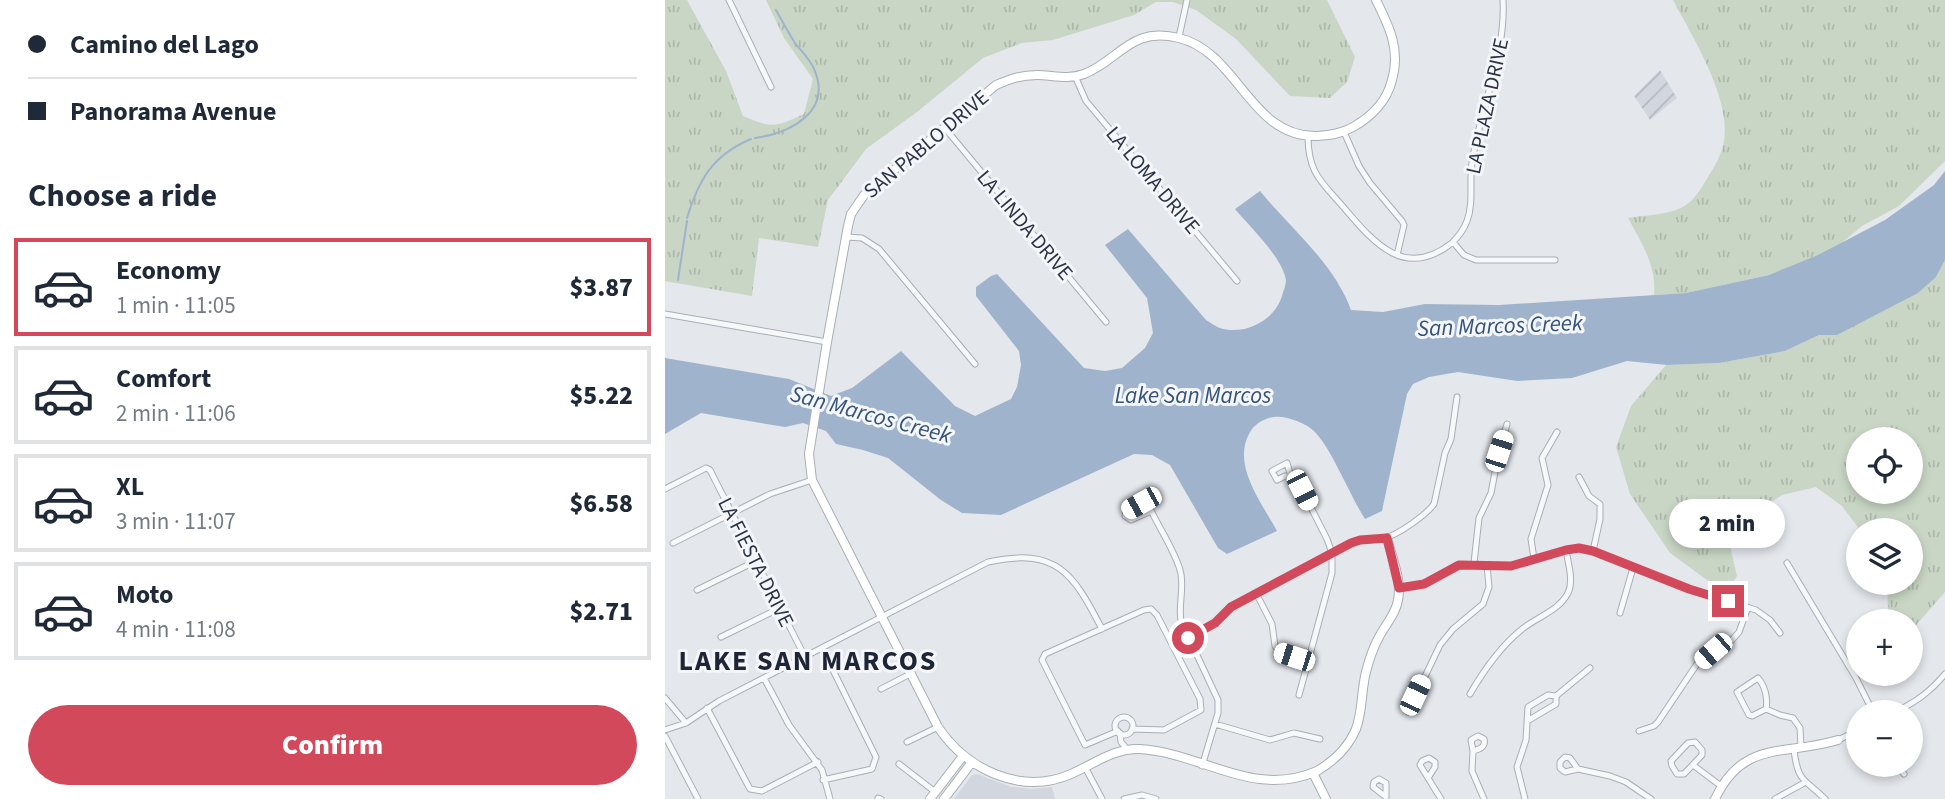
<!DOCTYPE html>
<meta charset="utf-8">
<style>
:root{--surface:#fff;--page:#f6f6f7;--text:#1f2937;--muted:#747a83;--line:#e0e1e3;--accent:#d1495b}
body{margin:0;font-family:"Source Sans 3",sans-serif;background:var(--page);color:var(--text);height:100vh;display:flex;flex-direction:column;font-size:26px;white-space:nowrap}
*{box-sizing:border-box;margin:0}
p{font-size:23px;color:var(--muted)}
.icon{flex:none;width:38px;height:38px;fill:none;stroke:currentColor;stroke-width:2;stroke-linecap:round;stroke-linejoin:round}
.map{position:relative;flex:1;overflow:hidden}
.details{display:flex;flex-direction:column;background:var(--surface);width:665px}
.details>*{flex:none}
.hud{display:grid;align-content:center;height:154px;padding:0 28px;background:var(--surface)}
.controls{position:absolute;left:1181px;top:427px;display:grid;gap:14px}
.controls a{display:grid;place-items:center;width:77px;height:77px;border-radius:50%;background:var(--surface);box-shadow:0 4px 10px #0003;font-size:35px}
.end{position:absolute;width:32px;height:32px;margin:-16px;border:9px solid #d1495b;background:#fff;box-shadow:0 0 0 4px #fff}
.from{border-radius:50%}
.bubble{position:absolute;height:49px;border-radius:24px;background:var(--surface);box-shadow:0 4px 10px #0003;font-size:23px;font-weight:800;line-height:49px;text-align:center}
.car{position:absolute;width:21px;height:42px;margin:-21px -10px;border-radius:9px;box-shadow:0 0 5px 2px #0007;background:linear-gradient(#fff 24%,#345 0 40%,#fff 0 76%,#345 0 86%,#fff 0)}
.hud b{display:flex;align-items:center;gap:24px;height:66px;font-size:26px}
.hud b+b{border-top:2px solid var(--line)}
.hud i{width:18px;height:18px;background:var(--text)}
ul{padding:0;list-style:none}
li{display:flex;align-items:center;gap:21px;height:98px;margin:0 14px 10px;padding:0 14px;border:4px solid var(--line);border-radius:0px}
li div{flex:1}
li b{display:block;font-size:26px}
li em{font-style:normal;font-weight:800}
li.selected{border-color:var(--accent)}
li>.icon{width:63px;height:63px;stroke-width:1.5}
h2{padding:0 28px;font-size:32px;line-height:84px}
.action{display:flex;gap:14px;margin-top:auto;padding:14px 28px}
.action a{flex:1;height:80px;border-radius:42px;background:var(--accent);color:#fff;font-size:28px;font-weight:800;line-height:80px;text-align:center}
main{display:flex;flex:1;min-height:0}
.map>svg:first-child{display:block}
.built{fill:#d2d6de}
.industrial{fill:url(#industrial-furrows)}
.grass{fill:url(#grass-tufts);fill-rule:evenodd}
.water{fill:#9fb4cc}
.lines{fill:none;stroke-linecap:round;stroke-linejoin:round}
.stream{stroke:#9fb4cc;stroke-width:2}
.street-casing{stroke:#a9aeb7;stroke-width:7}
.secondary-casing{stroke:#a9aeb7;stroke-width:10}
.street{stroke:#f7f8fa;stroke-width:5}
.secondary{stroke:#fff;stroke-width:8}
.route{stroke:#d1495b;stroke-width:9}
.labels{text-anchor:middle;stroke-width:6;stroke-linejoin:round;paint-order:stroke}
.street-label{font-size:21px;fill:#2b3445;stroke:#f4f6f9}
.water-label{font-size:23px;font-style:italic;fill:#34527a;stroke:#f4f6f9}
.district-label{font-size:28px;font-weight:bold;letter-spacing:2px;fill:#1d2536;stroke:#f4f6f9}
</style>
<main>
<section class="details">
<div class="hud">
<b><i class="from"></i>Camino del Lago</b>
<b><i></i>Panorama Avenue</b>
</div>
<h2>Choose a ride</h2>
<ul>
<li class="selected"><svg class="icon" aria-label="car" viewBox="0 0 24 24"><path d="M5 17H2v-5l4-1 3-4h7l3 4 3 1v5h-3M9 17h6M6 11h13"/><circle cx="7" cy="17" r="2"/><circle cx="17" cy="17" r="2"/></svg><div><b>Economy</b><p>1 min · 11:05</p></div><em>$3.87</em></li>
<li><svg class="icon" aria-label="car" viewBox="0 0 24 24"><path d="M5 17H2v-5l4-1 3-4h7l3 4 3 1v5h-3M9 17h6M6 11h13"/><circle cx="7" cy="17" r="2"/><circle cx="17" cy="17" r="2"/></svg><div><b>Comfort</b><p>2 min · 11:06</p></div><em>$5.22</em></li>
<li><svg class="icon" aria-label="car" viewBox="0 0 24 24"><path d="M5 17H2v-5l4-1 3-4h7l3 4 3 1v5h-3M9 17h6M6 11h13"/><circle cx="7" cy="17" r="2"/><circle cx="17" cy="17" r="2"/></svg><div><b>XL</b><p>3 min · 11:07</p></div><em>$6.58</em></li>
<li><svg class="icon" aria-label="car" viewBox="0 0 24 24"><path d="M5 17H2v-5l4-1 3-4h7l3 4 3 1v5h-3M9 17h6M6 11h13"/><circle cx="7" cy="17" r="2"/><circle cx="17" cy="17" r="2"/></svg><div><b>Moto</b><p>4 min · 11:08</p></div><em>$2.71</em></li>
</ul>
<div class="action"><a>Confirm</a></div>
</section>
<div class="map">
<svg width="1280" height="799" viewBox="0 0 1280 799">
<defs>
<pattern id="industrial-furrows" width="10" height="10" patternUnits="userSpaceOnUse" patternTransform="scale(1.75)"><rect width="10" height="10" fill="#d2d6de"/><path d="M-1 1l2-2M0 10L10 0M9 11l2-2" fill="none" stroke="#b4b8c0"/></pattern>
<pattern id="grass-tufts" width="24" height="20" patternUnits="userSpaceOnUse" patternTransform="scale(1.75)"><rect width="24" height="20" fill="#c9d6c5"/><path d="M3 7l-1-3M5 7V3M7 7l1-3M15 17l-1-3M17 17v-4M19 17l1-3" fill="none" stroke="#adb8ab"/></pattern>
</defs>
<rect width="100%" height="100%" fill="#e4e7ec"/>
<!-- built -->
<path class="built" d="M312 774 346 787 366 789 387 787 390 799H289L307 775Z"/>
<!-- industrial -->
<path class="industrial" d="M995 70 1012 98 985 120 969 96Z"/>
<!-- grass -->
<path class="grass" d="M0 0H22L61 71 78 116C109 129 110 127 139 114L148 79 119 38 101 0H662L690 57 682 82 665 98 625 96 571 39 531 10 508 2H491L469 15 388 40 357 43 318 58 252 112 201 149 163 200 153 247 94 238 87 296 0 281Z
M1008 0H1280V161L1234 206 1197 226 1173 246 1162 253 1104 275 1021 293 989 295C992 266 976 242 963 218 981 215 1006 215 1021 205 1031 198 1038 186 1044 175 1050 166 1055 157 1058 146 1069 102 1028 38 1008 0Z
M1280 260V592L1246 631V621H1226L1223 609 1222 583H1246V530H1195L1177 506 1151 487 1117 495 1077 522 1065 546 1072 576 1066 585 1053 588 1005 553 965 494 951 447 966 406 1001 365 1054 363 1120 351 1154 335H1172L1271 277ZM1194 439H1246V492H1194Z"/>
<!-- water -->
<path class="water" d="M1280 171V260L1271 277 1253 293 1172 335H1154L1120 351 1054 363 1002 365 962 361 907 378 852 381 793 372 764 377 748 384 742 394 717 511 700 519C684 494 667 449 649 431 641 423 620 415 609 417 599 418 588 425 584 434 567 466 597 503 612 531L562 554 553 548 505 465 487 455 469 454 336 515 297 513 276 500 223 458 198 450 171 444 161 431 138 423 120 427 36 413 0 434V358L124 379 166 396 187 388 236 351 290 406 310 416 346 399 352 387 356 365 354 351 311 296V287L326 276 332 274 419 368 440 371 457 368 480 348 488 333 482 298 440 245 463 229 541 320C545 322 551 327 555 328 580 336 610 320 617 296 618 292 621 285 621 280 617 257 585 227 570 209L595 191C627 230 669 263 686 310L718 312 760 304 834 305 1021 293 1104 275 1153 255 1220 220 1269 185Z"/>
<g class="lines">
<!-- stream -->
<path class="stream" d="M90 138C125 133 168 112 149 69 145 59 136 51 130 43 123 32 117 21 111 10
M22 218C34 179 48 155 86 139
M13 280 22 221"/>
<!-- street casing -->
<g class="street-casing">
<path id="street" d="M64 0 106 87
M514 37 522 0
M410 76 421 101 572 281
M279 127 441 322
M679 132 694 166 705 183 737 221 739 225 732 255
M643 136C643 174 657 182 680 209 709 243 740 280 787 243 793 237 799 229 802 221 809 202 804 182 807 163 815 108 841 55 838 0
M182 237 197 238 214 249 310 364
M788 242 799 255 811 260H890
M0 314 162 342
M626 477 620 476 612 480 607 471 622 463 626 477 637 490 662 539 667 553V573L634 695
M914 477 924 496 935 504V519L928 551
M0 489 41 468 45 470 140 657
M486 511 466 520 460 516 461 511 476 503 483 504C492 525 509 549 515 570 520 586 513 604 516 621L553 700V713L537 766
M8 543 105 494 147 480
M869 559 866 539 883 485 877 458 892 432
M809 563 814 518 826 493 834 451 842 424
M1122 563 1191 678 1208 712
M734 588 759 584 794 565 847 566 901 550 913 548 928 551 1024 589 1091 610 1105 620 1115 633
M32 590 91 561
M591 593 607 624 610 646 615 652 643 661
M955 613 968 568
M56 637 115 608
M523 638 550 623 566 606 686 543C697 539 708 540 719 538 732 536 762 514 769 504L780 453 786 439 792 397
M157 648 211 757 207 769 158 780
M99 678 124 725 157 770 165 799
M1093 678C1100 686 1103 698 1101 709L1087 716 1084 715 1072 692Z
M216 689 247 673
M805 694C819 670 835 647 856 630 871 617 893 612 903 593 909 581 903 563 901 550
M0 698 21 723
M42 708 85 789 97 791 153 762
M1101 709 1115 715 1128 718 1135 728 1136 748
M743 712 775 645 788 629 818 604 824 587 822 565
M1230 712C1251 702 1265 692 1280 674
M450 726a9 9 0 1 1 18 0a9 9 0 1 1-18 0Z
M864 720 891 704V696
M550 724 605 740 629 733 655 739
M0 730 21 723 54 701 323 562C392 547 408 573 437 629
M453 731 420 745 377 660 380 654 479 610 486 609 492 615 535 699 536 710 499 730 467 729
M974 731 989 726 993 722 1032 664 1048 651 1067 640 1074 632 1083 607
M455 733 456 742 462 749
M0 736 33 799
M813 736 819 739C821 747 815 749 808 751L806 740Z
M1173 740 1194 730
M242 742 273 727
M1030 742 1037 750V755L1019 774H1012L1007 766 1006 761 1023 743Z
M1129 750C1133 783 1139 778 1160 799
M808 751 807 771 819 799
M764 758 770 762V767L763 778 755 765 757 761Z
M234 764 269 791
M1028 765 1056 786
M1232 765 1239 774
M420 767 437 799
M913 769 905 758 900 757 895 762V768L900 772 913 769 945 776 961 782 986 799
M763 778 776 799
M714 779 721 783V797L708 787 709 782Z
M213 798 216 799
M459 799 477 795 491 799
M860 799 852 767 861 740 863 707 883 695 891 696 925 668
M1110 799 1139 783"/>
</g>
<!-- secondary casing -->
<g class="secondary-casing">
<path id="secondary" d="M711 0C724 26 736 50 727 80 722 101 706 117 688 127 676 134 665 135 652 136 585 138 573 52 514 38 465 26 455 60 419 74 403 80 387 75 372 75 356 75 345 79 331 85L199 195 186 214 183 226 162 342 144 454 147 480 273 727C301 769 356 796 406 774 429 764 449 748 475 749 538 753 588 799 652 771 669 761 683 748 691 729 698 710 696 691 701 672 704 660 708 648 714 637 720 625 731 614 733 600 737 580 727 558 722 538
M648 773 661 799
M265 799 298 756
M279 799 307 762
M1050 799C1078 739 1121 756 1173 740"/>
</g>
<!-- street -->
<use href="#street" class="street"/>
<!-- secondary -->
<use href="#secondary" class="secondary"/>
</g>
<g class="lines">
<!-- route -->
<path class="route" d="M523 638 550 623 566 607 686 543 695 540 722 538 734 588 759 584 794 565 846 566 901 550 914 548 928 551 1024 589 1063 601"/>
</g>
<g class="labels">
<!-- street labels -->
<g class="street-label">
<text transform="translate(822 106) rotate(-78)" y="7">LA PLAZA DRIVE</text>
<text transform="translate(261 144) rotate(-40)" y="7">SAN PABLO DRIVE</text>
<text transform="translate(488 180) rotate(50)" y="7">LA LOMA DRIVE</text>
<text transform="translate(360 225) rotate(50)" y="7">LA LINDA DRIVE</text>
<text transform="translate(91 562) rotate(63)" y="7">LA FIESTA DRIVE</text>
</g>
<!-- water labels -->
<g class="water-label">
<text transform="translate(835 325) rotate(-2)" y="8">San Marcos Creek</text>
<text x="528" y="403">Lake San Marcos</text>
<text transform="translate(206 414) rotate(15)" y="8">San Marcos Creek</text>
</g>
<!-- district labels -->
<g class="district-label">
<text x="143" y="670">LAKE SAN MARCOS</text>
</g>
</g>
</svg>
<div class="controls">
<a><svg class="icon" aria-label="locate" viewBox="0 0 24 24"><circle cx="12" cy="12" r="6"/><path d="M12 2v4M12 18v4M2 12h4M18 12h4"/></svg></a>
<a><svg class="icon" aria-label="layers" viewBox="0 0 24 24"><path d="M12 4l9 5-9 5-9-5zM3 14l9 5 9-5"/></svg></a>
<a>+</a>
<a>−</a>
</div>
<i class="end from" style="left:523px;top:638px"></i>
<i class="end" style="left:1063px;top:601px"></i>
<div class="bubble" style="left:1004px;top:499px;width:116px">2 min</div>
<i class="car" style="left:834px;top:451px;rotate:18deg"></i>
<i class="car" style="left:637px;top:490px;rotate:153deg"></i>
<i class="car" style="left:476px;top:503px;rotate:241deg"></i>
<i class="car" style="left:1048px;top:651px;rotate:229deg"></i>
<i class="car" style="left:629px;top:657px;rotate:288deg"></i>
<i class="car" style="left:750px;top:695px;rotate:25deg"></i>
</div>
</main>
